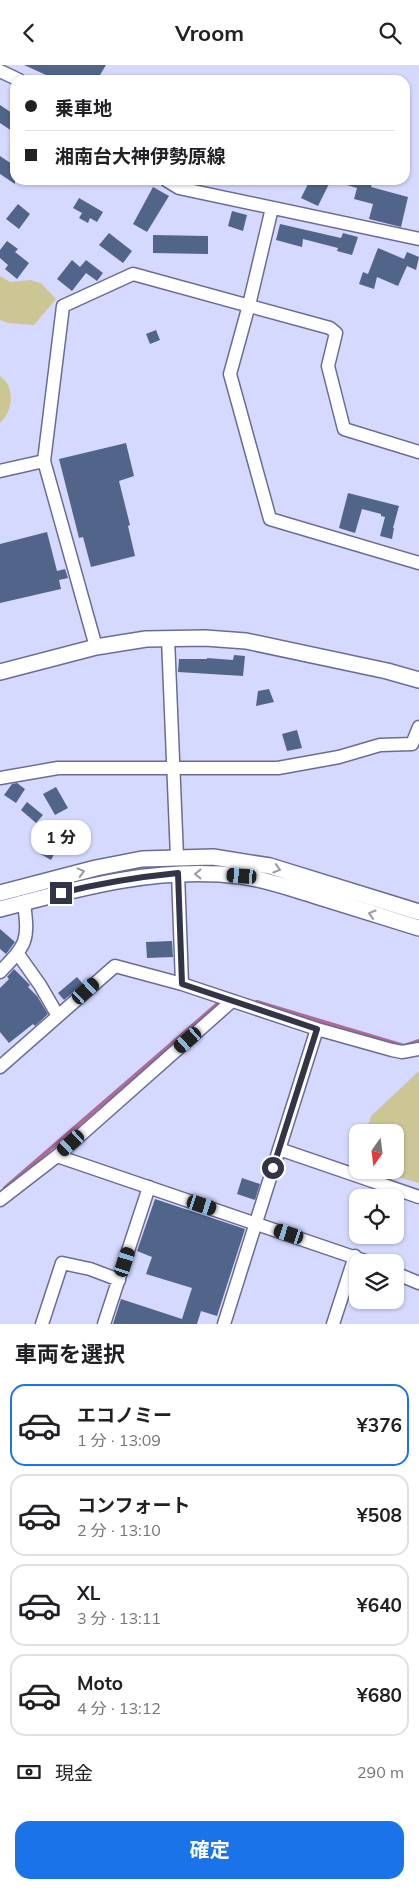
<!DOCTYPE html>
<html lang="ja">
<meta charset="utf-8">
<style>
:root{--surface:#fff;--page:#f6f6f6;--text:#202124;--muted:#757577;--line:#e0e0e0;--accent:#1a73e8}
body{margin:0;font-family:Mulish,"Noto Sans JP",sans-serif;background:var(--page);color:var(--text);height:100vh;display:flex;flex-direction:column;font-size:19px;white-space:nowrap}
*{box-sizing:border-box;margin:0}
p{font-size:16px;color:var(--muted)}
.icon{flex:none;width:28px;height:28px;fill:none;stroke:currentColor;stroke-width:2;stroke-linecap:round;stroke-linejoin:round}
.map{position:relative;height:1259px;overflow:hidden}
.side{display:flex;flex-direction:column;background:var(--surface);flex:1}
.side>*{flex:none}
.hud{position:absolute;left:10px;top:10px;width:400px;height:110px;border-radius:15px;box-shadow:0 1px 4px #0004;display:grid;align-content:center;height:110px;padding:0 15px;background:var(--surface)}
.needle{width:32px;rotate:194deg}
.controls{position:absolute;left:349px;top:1059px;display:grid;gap:10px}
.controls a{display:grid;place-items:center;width:55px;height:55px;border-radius:10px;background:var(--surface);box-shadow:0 1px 4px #0004;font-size:25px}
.end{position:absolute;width:22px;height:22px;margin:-11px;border:6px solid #333447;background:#fff;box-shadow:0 0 0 2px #fff}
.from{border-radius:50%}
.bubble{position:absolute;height:35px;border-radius:15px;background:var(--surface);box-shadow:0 1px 4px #0004;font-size:16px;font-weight:700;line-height:35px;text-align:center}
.car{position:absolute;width:15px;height:30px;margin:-15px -8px;border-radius:6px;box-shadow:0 0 4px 1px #0007;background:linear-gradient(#222 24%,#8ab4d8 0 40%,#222 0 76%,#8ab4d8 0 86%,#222 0)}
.hud b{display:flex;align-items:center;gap:18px;height:48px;font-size:19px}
.hud b+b{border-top:1px solid var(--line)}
.hud i{width:12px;height:12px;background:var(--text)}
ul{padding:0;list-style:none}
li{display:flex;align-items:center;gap:15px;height:82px;margin:0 10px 8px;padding:0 5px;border:2px solid var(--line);border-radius:15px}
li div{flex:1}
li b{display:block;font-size:19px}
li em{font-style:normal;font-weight:700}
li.active{border-color:var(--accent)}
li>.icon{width:45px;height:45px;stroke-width:1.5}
h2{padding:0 15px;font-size:22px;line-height:60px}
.pay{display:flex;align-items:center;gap:12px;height:55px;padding:0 15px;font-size:19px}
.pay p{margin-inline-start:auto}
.button{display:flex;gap:10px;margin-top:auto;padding:10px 15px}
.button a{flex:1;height:58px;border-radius:15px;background:var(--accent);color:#fff;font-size:20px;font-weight:700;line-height:58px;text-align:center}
header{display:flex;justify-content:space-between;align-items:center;height:65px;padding:0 15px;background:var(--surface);font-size:22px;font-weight:700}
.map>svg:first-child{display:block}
.green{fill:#ccc695}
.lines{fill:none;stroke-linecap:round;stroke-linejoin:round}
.stream{stroke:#ad6b95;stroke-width:4}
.building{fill:#51658b}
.minor-casing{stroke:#6a6c96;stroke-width:15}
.tertiary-casing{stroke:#6a6c96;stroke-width:18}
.minor{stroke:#fff;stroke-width:12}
.tertiary{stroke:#fff;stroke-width:15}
.oneway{stroke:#999aa3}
.route{stroke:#333447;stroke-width:6}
</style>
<header><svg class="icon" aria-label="back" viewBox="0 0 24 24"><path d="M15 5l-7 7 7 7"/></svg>Vroom<svg class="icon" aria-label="search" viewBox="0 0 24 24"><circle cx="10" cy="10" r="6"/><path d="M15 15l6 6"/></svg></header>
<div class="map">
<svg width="419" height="1259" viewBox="0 0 419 1259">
<rect width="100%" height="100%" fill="#d6d9ff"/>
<!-- green -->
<path class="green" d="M0 211 10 217 31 215 42 219 56 234 34 260 8 258 0 255Z
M0 311C3 314 7 317 8 320 14 333 10 349 0 358Z
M419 1006V1118L373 1105H395V1068L366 1067 371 1051Z"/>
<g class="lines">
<!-- stream -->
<path class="stream" d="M257 937 404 981 419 976
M5 1123 221 936"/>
</g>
<!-- building -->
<path class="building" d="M24 0H106L97 15H57Z
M0 40 15 50V68L0 58Z
M0 91 15 101V119L0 109Z
M310 115H331L318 141 301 133Z
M340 115H363L372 117 371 122 408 132 401 162 369 154 373 139 354 134 357 123 340 118Z
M153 122 169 131 147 167 133 159Z
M79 133 103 147 97 157 90 153 88 158 79 153 82 148 73 143Z
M18 139 30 149 19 164 6 154Z
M232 146 247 150 243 166 228 161Z
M280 159 341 173 343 168 358 172 352 190 337 186 338 183 303 174 302 182 276 175Z
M109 168 132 186 123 198 99 180Z
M153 170 208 171V189L153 188Z
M7 176 18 184 15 187 29 198 17 214 5 204 8 200 0 193V185Z
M378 183 404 194 407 187 419 192 416 205 407 201 398 221 377 212 374 224 359 219 363 207 368 209Z
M72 195 80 202 86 195 103 208 97 216 86 208 72 226 57 214Z
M156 265 160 275 150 279 146 269Z
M126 378 134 411 119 416 130 460 128 461 135 491 91 502 83 472 79 473 59 394Z
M348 428 399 441 393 463H394L392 474 380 471 385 452 381 451V449L362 444 355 468 339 463Z
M47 467 57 506 65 504 68 513 59 515 61 524 0 538V479Z
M234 590 245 591 243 611 178 607 179 594H207V593L233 595Z
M269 624 274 637 256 641 258 626Z
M297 665 302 683 287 686 282 669Z
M17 718 25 724 16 738 4 730 12 719Z
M56 722 68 743 55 750 43 729Z
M27 737 43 750 36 758 21 745Z
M45 775 58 782 51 795 37 787Z
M0 864 15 877 6 889 0 884Z
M172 876 173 892 147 893 146 877Z
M14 904 30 920 28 922 37 931 48 949 35 961 33 959 9 978 0 967V923L9 914 7 912Z
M77 912 83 919 64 935 58 928Z
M242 1113 260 1119 255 1135 237 1129Z
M155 1134 245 1164 217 1251 201 1246 197 1259H113L121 1234 182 1254 192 1223 146 1209 152 1192 137 1186Z"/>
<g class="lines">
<!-- minor casing -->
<g class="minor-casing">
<path id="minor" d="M0 6 19 15
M166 115 179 123 419 174
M272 143 249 240 230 309 270 454 419 498
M0 406 44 396
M168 573 177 792
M96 582 44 396 63 241 133 209 330 263 336 268 328 301 344 364 419 387
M0 713 58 703H278L339 692 380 680 412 679 419 662
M178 808 182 919
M18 889 40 920 58 951
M0 907C27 879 29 876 24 838
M0 1002 115 901 182 919 317 964 392 985 402 987 419 984
M279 1084 419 1132
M57 1091 371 1198
M0 1135 57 1091 232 936
M395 1208 419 1218
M42 1259 62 1198 90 1204 119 1215
M104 1259 149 1122
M224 1259 317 964
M333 1259 355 1191"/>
</g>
<!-- tertiary casing -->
<g class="tertiary-casing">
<path id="tertiary" d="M0 607 96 582 146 574 205 573 246 576 387 606 419 615
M0 828 96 803 142 794 213 792 270 801 419 847
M0 844C79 823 157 801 240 811 265 814 289 823 313 830 349 841 384 852 419 863"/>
</g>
<!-- minor -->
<use href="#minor" class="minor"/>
<!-- tertiary -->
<use href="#tertiary" class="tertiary"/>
</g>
<!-- one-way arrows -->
<defs><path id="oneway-chevron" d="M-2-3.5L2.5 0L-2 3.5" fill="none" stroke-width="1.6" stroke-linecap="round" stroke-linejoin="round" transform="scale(1.25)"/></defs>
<g class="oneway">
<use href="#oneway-chevron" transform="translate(277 804) rotate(17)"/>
<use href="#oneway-chevron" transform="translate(81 807) rotate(-15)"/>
<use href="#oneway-chevron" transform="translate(198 809) rotate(-180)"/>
<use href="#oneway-chevron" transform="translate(372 849) rotate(-163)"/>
</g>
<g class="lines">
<!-- route -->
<path class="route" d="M61 828C100 818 138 812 178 808L182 919 317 964 273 1103"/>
</g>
</svg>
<div class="controls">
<a><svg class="needle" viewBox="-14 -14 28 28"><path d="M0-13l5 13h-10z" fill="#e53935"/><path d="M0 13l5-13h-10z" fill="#757577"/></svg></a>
<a><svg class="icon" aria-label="locate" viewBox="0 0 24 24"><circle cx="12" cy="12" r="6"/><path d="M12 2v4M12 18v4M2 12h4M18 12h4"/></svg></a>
<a><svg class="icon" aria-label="layers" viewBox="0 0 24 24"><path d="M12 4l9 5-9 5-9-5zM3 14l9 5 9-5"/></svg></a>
</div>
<i class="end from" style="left:273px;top:1103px"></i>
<i class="end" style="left:61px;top:828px"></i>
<div class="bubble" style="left:31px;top:755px;width:60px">1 分</div>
<i class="car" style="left:242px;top:811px;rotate:274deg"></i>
<i class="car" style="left:86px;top:926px;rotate:48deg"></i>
<i class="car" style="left:188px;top:975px;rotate:229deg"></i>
<i class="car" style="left:71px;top:1078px;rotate:228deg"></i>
<i class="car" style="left:202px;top:1140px;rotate:108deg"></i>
<i class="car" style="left:289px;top:1169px;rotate:288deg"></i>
<i class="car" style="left:125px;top:1197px;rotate:18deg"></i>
<div class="hud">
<b><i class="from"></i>乗車地</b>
<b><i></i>湘南台大神伊勢原線</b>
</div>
</div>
<section class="side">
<h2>車両を選択</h2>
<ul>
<li class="active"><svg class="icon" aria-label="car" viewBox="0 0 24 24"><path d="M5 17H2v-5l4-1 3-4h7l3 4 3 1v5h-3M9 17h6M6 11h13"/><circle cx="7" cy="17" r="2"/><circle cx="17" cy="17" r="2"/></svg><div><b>エコノミー</b><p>1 分 · 13:09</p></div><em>¥376</em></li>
<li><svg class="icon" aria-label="car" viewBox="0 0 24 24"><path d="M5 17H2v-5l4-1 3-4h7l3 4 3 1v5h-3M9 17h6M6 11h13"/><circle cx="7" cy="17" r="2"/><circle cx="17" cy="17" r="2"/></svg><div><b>コンフォート</b><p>2 分 · 13:10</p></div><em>¥508</em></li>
<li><svg class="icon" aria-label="car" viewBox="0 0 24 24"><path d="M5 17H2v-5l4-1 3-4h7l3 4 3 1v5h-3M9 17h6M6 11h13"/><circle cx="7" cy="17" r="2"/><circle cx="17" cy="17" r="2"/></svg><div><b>XL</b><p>3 分 · 13:11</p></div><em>¥640</em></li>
<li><svg class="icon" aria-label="car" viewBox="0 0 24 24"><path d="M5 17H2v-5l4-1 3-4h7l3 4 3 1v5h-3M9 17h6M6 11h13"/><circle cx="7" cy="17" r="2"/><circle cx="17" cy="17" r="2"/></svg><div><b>Moto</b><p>4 分 · 13:12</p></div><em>¥680</em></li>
</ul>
<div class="pay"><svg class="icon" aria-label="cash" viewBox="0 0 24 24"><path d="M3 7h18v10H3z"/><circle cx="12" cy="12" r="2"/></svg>現金<p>290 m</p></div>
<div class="button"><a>確定</a></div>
</section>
